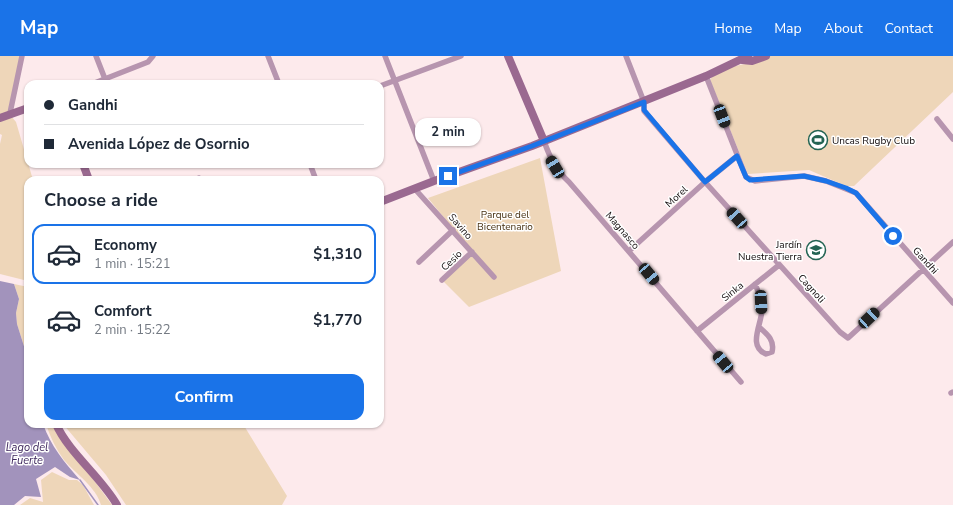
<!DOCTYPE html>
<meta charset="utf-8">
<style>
:root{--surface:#fff;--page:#f2f2f3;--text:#1f2937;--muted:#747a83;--line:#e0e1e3;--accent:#1a73e8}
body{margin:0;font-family:"Nunito Sans",sans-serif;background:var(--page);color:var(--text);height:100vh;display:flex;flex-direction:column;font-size:15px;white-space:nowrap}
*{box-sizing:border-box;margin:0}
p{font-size:13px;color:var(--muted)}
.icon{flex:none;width:22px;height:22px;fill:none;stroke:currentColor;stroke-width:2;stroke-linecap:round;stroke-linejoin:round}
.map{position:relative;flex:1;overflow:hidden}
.drawer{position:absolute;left:24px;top:120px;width:360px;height:252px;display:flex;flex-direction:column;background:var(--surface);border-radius:12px;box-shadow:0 1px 3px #0004}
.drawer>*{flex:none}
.guide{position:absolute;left:24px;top:24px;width:360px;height:88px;border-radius:12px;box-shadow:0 1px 3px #0004;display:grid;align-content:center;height:88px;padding:0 20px;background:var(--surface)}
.end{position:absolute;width:18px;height:18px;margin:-9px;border:5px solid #1a73e8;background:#fff;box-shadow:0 0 0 2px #fff}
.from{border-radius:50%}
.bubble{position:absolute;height:28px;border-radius:12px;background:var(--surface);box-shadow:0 1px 3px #0004;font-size:13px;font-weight:700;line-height:28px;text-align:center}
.car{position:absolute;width:12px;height:24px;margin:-12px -6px;border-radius:5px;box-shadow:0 0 3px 1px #0007;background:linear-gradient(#222 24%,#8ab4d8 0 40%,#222 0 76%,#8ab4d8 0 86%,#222 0)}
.guide b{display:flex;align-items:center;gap:14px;height:38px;font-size:15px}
.guide b+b{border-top:1px solid var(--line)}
.guide i{width:10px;height:10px;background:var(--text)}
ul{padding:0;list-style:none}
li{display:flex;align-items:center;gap:12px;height:60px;margin:0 8px 6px;padding:0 12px;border:2px solid transparent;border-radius:12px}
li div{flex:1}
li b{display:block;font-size:15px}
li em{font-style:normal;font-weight:700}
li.active{border-color:var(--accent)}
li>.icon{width:36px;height:36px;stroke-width:1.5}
h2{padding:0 20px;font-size:18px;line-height:48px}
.button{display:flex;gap:8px;margin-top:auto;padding:8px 20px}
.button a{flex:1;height:46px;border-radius:12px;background:var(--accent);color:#fff;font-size:16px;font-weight:700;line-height:46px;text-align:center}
header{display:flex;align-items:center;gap:24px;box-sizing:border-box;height:56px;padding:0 20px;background:var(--accent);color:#fff}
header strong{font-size:19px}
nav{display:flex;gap:22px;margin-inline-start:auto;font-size:14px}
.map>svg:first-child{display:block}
.green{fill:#eed6b9}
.water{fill:#a293bc}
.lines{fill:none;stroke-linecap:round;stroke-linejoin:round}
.stream{stroke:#a293bc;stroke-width:1.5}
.street{stroke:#b795af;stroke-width:5.5}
.secondary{stroke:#9a6990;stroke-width:8}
.route{stroke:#1a73e8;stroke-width:5}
.labels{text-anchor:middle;stroke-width:3;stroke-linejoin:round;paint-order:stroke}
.poi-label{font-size:10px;fill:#110b0c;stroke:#fff;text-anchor:start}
.street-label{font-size:10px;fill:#110b0c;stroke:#fff}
.park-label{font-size:10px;fill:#473112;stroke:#fff}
.water-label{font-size:11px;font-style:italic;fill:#3f285d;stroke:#fff}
</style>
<header>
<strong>Map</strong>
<nav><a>Home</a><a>Map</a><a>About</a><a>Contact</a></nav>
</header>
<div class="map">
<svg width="953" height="449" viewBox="0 0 953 449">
<rect width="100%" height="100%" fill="#fdeaec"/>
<!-- green -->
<path class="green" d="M0 0H20L8 56 0 59Z
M769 0H953V36L854 130H846L809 114 748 118 710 24C718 11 737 10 751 7 757 6 763 2 769 0Z
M11 60 16 66 33 124H28V225L0 218V88L2 79 0 78V66Z
M540 102 561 215 469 251 442 224 472 196 428 142Z
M14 228 28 231V303L17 268 16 257 19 243Z
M46 368H53L112 449H101C96 431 76 418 64 404 56 393 50 381 46 368Z
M63 368H243L287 440 282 449H126L106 419Z
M52 416 69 424H77L83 429 94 449H20L30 442 43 446 41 424Z"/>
<!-- water -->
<path class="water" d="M0 225 14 228 19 243 16 257 17 268 28 303V368H43C51 390 64 406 80 424L70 421 55 411 36 423 41 441 25 440 14 449H0Z"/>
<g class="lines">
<!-- stream -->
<path class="stream" d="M80 424 98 449"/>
<!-- street -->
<path class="street" d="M96 0 105 23
M268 0 279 28
M385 0 434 125
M626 0 644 46V55L705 126 840 276 848 282 953 186
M706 20 746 121 755 125 804 120 826 125 856 137 953 247
M92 28 148 6 153 0
M380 30 461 0
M10 57 22 0
M937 63 953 83
M544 85C550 102 556 114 569 126L741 326
M310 108 316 124
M199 122 200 124
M414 132 494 221
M629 195 705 126 737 100
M419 206 453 174
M442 224 472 196
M755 228C759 237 762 244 762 253 762 268 747 290 766 298L772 296C775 284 767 278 759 271
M697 275 779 209
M951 337 953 336"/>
<!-- secondary -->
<path class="secondary" d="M508 0 544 85
M742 4 752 5 766 0
M0 62 28 52
M83 108 89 124
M380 146 434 125 532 90 706 20 748 0
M56 368C69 397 101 421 117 449"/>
</g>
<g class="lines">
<!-- route -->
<path class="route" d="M448 120 532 90 644 46V54L705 126 737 100 746 121 750 124 804 120 826 125 846 132 856 137 893 180"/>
</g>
<!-- icons -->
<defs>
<g id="stadium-ring" transform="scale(1)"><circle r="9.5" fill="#fff" stroke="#236453" stroke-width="1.5"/><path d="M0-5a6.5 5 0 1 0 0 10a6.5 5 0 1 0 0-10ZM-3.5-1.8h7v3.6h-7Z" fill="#236453"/></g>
<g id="school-ring" transform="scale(1)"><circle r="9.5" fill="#fff" stroke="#236453" stroke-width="1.5"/><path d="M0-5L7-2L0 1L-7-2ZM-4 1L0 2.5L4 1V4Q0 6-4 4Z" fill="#236453"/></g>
</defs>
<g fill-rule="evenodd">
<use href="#stadium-ring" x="818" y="84"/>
<use href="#school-ring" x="816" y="194"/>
</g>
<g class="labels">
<!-- poi labels -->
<g class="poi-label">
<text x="832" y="88">Uncas Rugby Club</text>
<text x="802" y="192" text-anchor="end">Jardín<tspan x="802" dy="12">Nuestra Tierra</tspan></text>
</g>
<!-- street labels -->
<g class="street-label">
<text transform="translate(676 140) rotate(-42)" y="4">Morel</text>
<text transform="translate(461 170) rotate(49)" y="4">Savino</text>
<text transform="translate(623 174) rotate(49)" y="4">Magnasco</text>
<text transform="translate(451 204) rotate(-44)" y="4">Cesio</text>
<text transform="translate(926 204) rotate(48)" y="4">Gandhi</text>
<text transform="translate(812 232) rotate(48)" y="4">Cagnoli</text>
<text transform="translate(732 235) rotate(-39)" y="4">Sinka</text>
</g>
<!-- park labels -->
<g class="park-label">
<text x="505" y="162">Parque del<tspan x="505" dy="12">Bicentenario</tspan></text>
</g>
<!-- water labels -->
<g class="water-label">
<text x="27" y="395">Lago del<tspan x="27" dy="13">Fuerte</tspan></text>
</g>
</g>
</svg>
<i class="end from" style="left:893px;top:180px"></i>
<i class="end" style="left:448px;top:120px"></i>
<div class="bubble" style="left:415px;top:62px;width:66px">2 min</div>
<i class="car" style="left:722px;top:60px;rotate:159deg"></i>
<i class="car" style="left:555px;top:111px;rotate:329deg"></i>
<i class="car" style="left:737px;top:162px;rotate:318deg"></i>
<i class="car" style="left:649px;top:218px;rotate:140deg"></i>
<i class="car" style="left:761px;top:246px;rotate:177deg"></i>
<i class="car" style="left:869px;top:262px;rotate:47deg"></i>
<i class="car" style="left:723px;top:306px;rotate:320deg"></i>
<div class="guide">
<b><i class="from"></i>Gandhi</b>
<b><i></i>Avenida López de Osornio</b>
</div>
<section class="drawer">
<h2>Choose a ride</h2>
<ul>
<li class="active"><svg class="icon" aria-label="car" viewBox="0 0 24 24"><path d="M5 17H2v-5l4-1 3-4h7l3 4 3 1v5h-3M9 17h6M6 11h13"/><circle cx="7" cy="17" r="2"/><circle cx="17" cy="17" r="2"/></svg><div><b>Economy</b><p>1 min · 15:21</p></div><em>$1,310</em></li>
<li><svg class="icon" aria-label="car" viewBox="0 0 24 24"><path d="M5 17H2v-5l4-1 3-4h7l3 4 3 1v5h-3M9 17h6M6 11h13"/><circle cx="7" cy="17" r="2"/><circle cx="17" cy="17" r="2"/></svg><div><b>Comfort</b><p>2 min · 15:22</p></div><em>$1,770</em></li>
</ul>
<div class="button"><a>Confirm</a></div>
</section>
</div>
